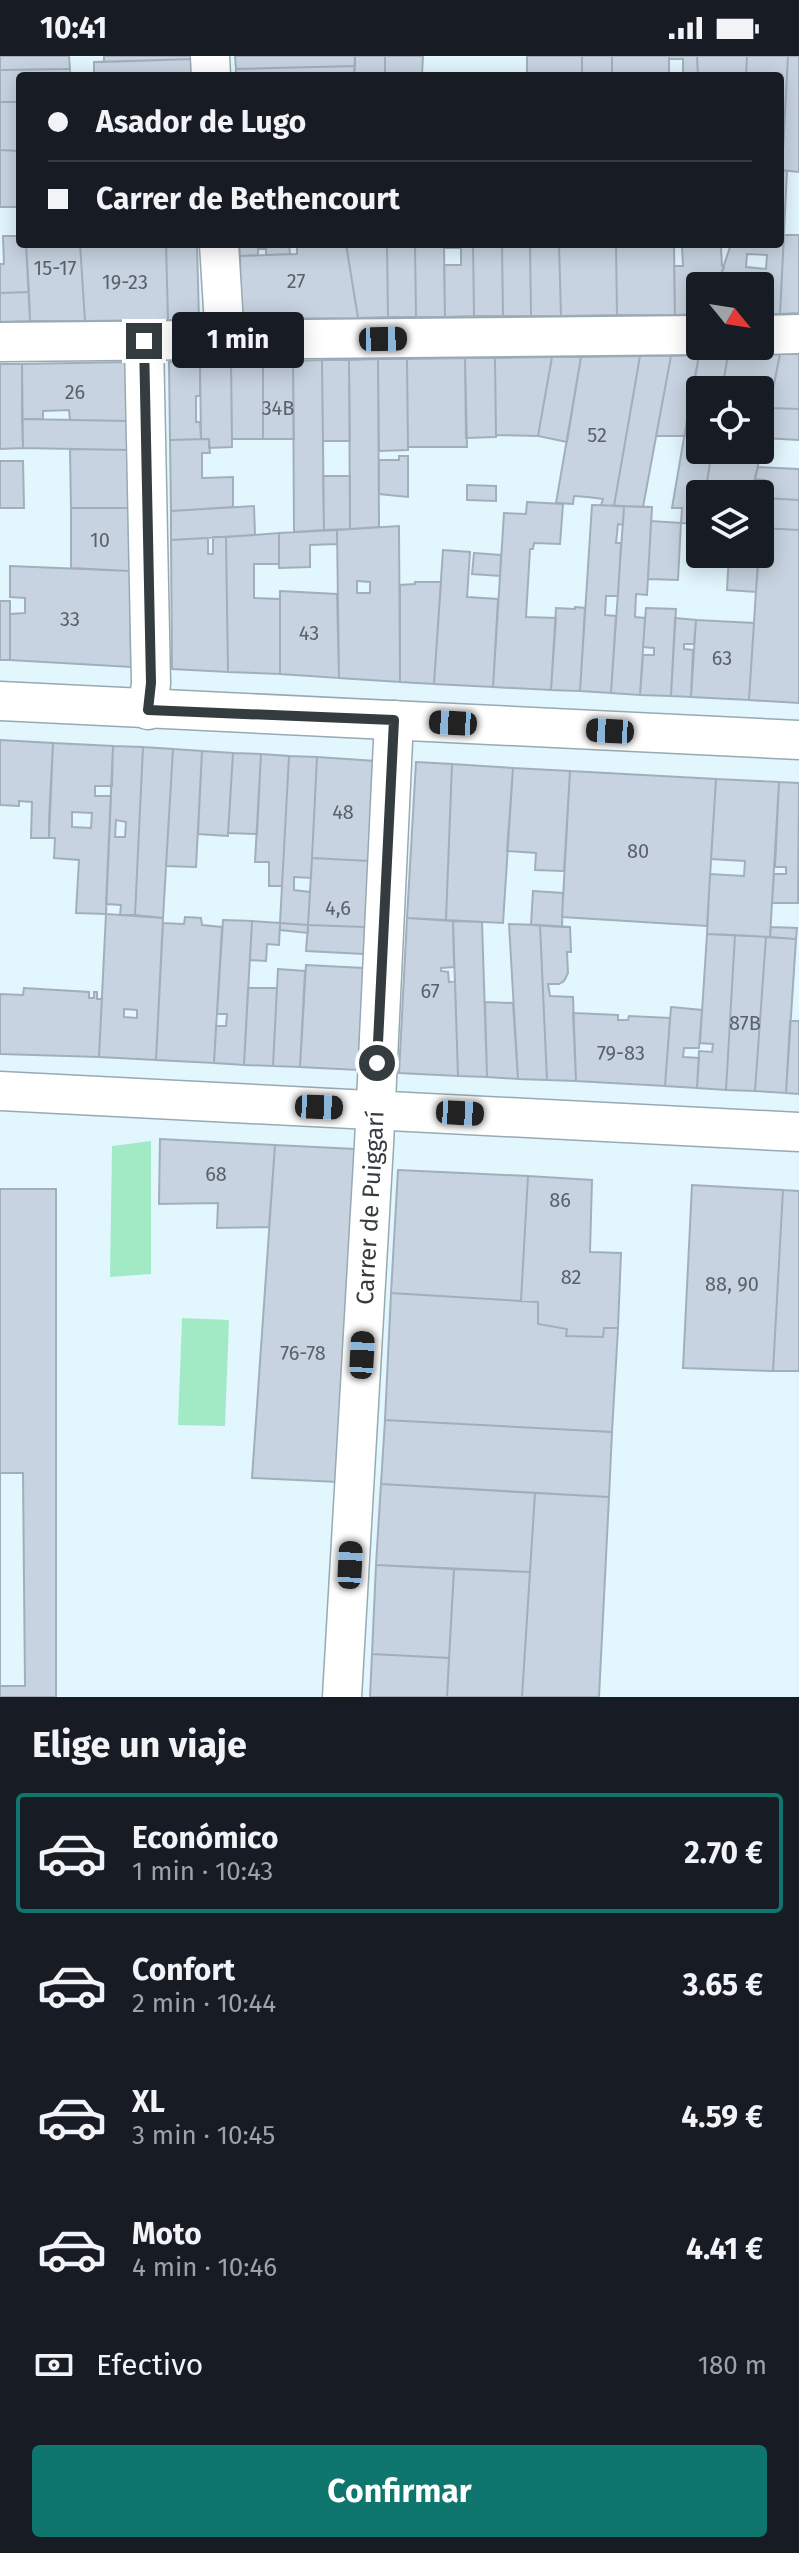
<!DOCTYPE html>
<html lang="es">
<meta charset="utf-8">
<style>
:root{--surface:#171b24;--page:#242831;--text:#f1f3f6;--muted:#9ea1a6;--line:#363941;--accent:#0f766e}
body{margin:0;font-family:"Fira Sans",sans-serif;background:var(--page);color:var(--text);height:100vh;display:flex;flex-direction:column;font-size:30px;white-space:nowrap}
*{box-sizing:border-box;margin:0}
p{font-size:26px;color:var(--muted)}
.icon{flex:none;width:44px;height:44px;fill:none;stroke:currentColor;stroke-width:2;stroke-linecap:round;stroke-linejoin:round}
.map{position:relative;height:1641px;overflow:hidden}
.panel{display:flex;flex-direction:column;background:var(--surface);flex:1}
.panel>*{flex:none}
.hud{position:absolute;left:16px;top:16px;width:768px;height:176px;border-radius:8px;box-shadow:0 4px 20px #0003;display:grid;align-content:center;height:176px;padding:0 32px;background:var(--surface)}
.needle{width:52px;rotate:120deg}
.buttons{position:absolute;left:686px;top:216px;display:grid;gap:16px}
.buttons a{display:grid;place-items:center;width:88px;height:88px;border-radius:8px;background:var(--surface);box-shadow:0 4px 20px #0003;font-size:40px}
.end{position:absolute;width:36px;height:36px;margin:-18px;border:10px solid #343c3f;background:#fff;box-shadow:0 0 0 4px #fff}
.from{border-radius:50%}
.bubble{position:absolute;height:56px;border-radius:8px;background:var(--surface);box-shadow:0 4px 20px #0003;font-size:26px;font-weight:700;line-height:56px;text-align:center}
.car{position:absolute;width:24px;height:48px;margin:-24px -12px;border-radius:10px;box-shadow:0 0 6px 2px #0007;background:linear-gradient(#222 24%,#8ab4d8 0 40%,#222 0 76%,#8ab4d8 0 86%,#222 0)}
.hud b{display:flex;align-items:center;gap:28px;height:76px;font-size:30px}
.hud b+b{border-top:2px solid var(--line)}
.hud i{width:20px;height:20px;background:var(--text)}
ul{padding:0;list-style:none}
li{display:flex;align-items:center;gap:24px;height:120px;margin:0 16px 12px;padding:0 16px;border:4px solid transparent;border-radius:8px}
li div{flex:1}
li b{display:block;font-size:30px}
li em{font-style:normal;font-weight:700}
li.active{border-color:var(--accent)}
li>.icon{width:72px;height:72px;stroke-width:1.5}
h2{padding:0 32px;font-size:36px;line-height:96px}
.pay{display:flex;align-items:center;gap:20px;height:88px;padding:0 32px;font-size:30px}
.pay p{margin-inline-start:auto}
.primary-button{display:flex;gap:16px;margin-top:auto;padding:16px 32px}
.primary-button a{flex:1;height:92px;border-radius:8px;background:var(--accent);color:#fff;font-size:32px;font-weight:700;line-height:92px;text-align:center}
.status{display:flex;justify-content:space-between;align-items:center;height:56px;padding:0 40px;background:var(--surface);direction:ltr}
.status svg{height:22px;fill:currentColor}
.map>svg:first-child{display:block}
.green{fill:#a2eac6}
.building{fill:#c7d3e1;stroke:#a3aebc;stroke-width:2;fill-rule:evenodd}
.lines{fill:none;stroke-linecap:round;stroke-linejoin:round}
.minor-casing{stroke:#97aab1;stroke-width:41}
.minor{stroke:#fff;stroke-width:38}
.route{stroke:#343c3f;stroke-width:10}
.labels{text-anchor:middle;stroke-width:6;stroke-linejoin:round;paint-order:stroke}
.number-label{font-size:20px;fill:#596268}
.street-label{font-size:24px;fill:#343c3f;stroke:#fff}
</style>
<div class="status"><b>10:41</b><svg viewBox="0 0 49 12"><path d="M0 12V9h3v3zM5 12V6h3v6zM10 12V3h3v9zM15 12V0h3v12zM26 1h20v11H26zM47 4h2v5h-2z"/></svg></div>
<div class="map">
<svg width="799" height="1641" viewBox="0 0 799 1641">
<rect width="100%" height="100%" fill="#e2f6fe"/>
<!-- green -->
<path class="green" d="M151 1085V1218L110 1221 112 1090Z
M182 1262 229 1264 225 1370 178 1369Z"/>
<!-- building -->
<path class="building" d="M0 0H69L70 13 0 14Z
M104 0H192V3L104 6Z
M235 0H355V10L236 13Z
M355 0H385V20H354Z
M385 0H423L422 20H385Z
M527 0H582V20H527Z
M582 0H612V20H582Z
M612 0H669V20H612Z
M669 0H697L698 20H669L683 19V3H669Z
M697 0H747L746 20H698Z
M747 0H788L782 114 780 20H746Z
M788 0H799V116L782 114Z
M192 3V20H94V6Z
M355 10 354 20H236V13Z
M70 13V20H20V46H0V14Z
M0 46H20V95L0 94Z
M0 94 20 95V151H0Z
M780 114 787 115 780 258H760V230H717L731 188H780ZM747 198 767 199 766 213 746 211Z
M784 179H799V257L780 258Z
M3 180H20V188H26L29 236 0 237V208H4Z
M26 188H80L85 265H30Z
M80 188H166L168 264 85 265Z
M166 188H197L199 264H168Z
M239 188H289L290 198 266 199V193H258V199L240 200Z
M297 188H346L358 262 241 263 240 200 297 198Z
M346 188H387L388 261 358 262Z
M387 188H415L416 261H388Z
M415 188H444L445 261H416Z
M444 188H473L474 260 445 261 444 209H461V192H444Z
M473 188H502L503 260H474Z
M502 188H530L531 260H503Z
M530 188H559L561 260H531Z
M559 188H616L617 259 561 260Z
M616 188H674L675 259H617Z
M674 188H731L730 191H721L722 210 724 211 717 230H700V258L675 259 674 210H683L682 191H674Z
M29 236 30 265 0 266V237Z
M780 298H799V353L769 352Z
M780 298 759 405 751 438H705L712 394H760V334H722L728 299Z
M699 299 685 380H656L671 300Z
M699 299H728L722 334H700V344L691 342Z
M640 300 614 450 601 449 603 443 588 441 574 440 573 448 556 447 581 301Z
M640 300H671L643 451 614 450Z
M552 301H581L567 386 538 380Z
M552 301 538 380 496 379 495 302Z
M465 302 467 391H408L407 303Z
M465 302H495L496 381 466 382Z
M378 303H407L408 394 379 395Z
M378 303 379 471 350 473 349 304Z
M322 304H349L350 385H323Z
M322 304 324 474 294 476 293 305Z
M200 305V340H196V366H200L201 383 170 384 169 306Z
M200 305H231L232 391 209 392V383H201Z
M231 305H263V383H232Z
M263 305H293L294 383H263Z
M128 306V365L70 364 69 354 43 355V363H22V308Z
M0 308H22L23 392 0 393Z
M769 352 799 353V384L764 382Z
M688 358 700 360V394H712L705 438H700V468L681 467 682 452H672Z
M22 363 128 365V394L23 392Z
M209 383 210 397H202V422L233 421V451L171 455 170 384Z
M70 393 128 394 129 452H71Z
M399 400H408V441L379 438V404H399Z
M0 405H23L24 452H0Z
M758 411 799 413V444L764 442 765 424 755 423Z
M323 420H350V473L324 474Z
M467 429 496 430V445L467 444Z
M760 442 799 444V474L760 472Z
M527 446 563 448 560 488 534 487 533 493H530L526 561 556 562 551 634 493 631 504 457 526 458Z
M592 449 624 450 623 469 618 468 616 487H621L618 540H606L605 559 616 560 611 637 580 635Z
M254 450 255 479 171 484V455Z
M624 450 652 451 647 539 636 538 635 561 645 562 640 639 611 637Z
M71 452H129L130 515 71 512Z
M651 465 681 467 678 524 648 523Z
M399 470 400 626 339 622 337 474ZM357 525 370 526V537H357Z
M760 472 799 474V647L749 644Z
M337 474V488L310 489V511L279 512V477Z
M279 477V508H254V542L280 543V618L228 616 226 481Z
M213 481H226L228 616 172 613 171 484 208 482V498H213Z
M443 494 470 496 467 541 498 543 493 631 434 628Z
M474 497 501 499 500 520 472 518Z
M729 498H759L756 536 727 534Z
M10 510 130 515 131 611 10 604V558L25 557V542L10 541Z
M415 526H441L434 628 400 626V529L415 528Z
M280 535 337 538 339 622 280 618Z
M0 545H10V604H0Z
M575 551 585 552 580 635 551 634 556 552 575 553Z
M646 552 676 553 671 640 640 639 643 599H654V592L643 591Z
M675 562 696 564 694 588H684V593L693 594 691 641 671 640Z
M696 564 754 567 749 644 691 641Z
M0 684 53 687 49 782H31L32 746 19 745V750L0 749Z
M53 687 113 690 112 730H95V740H111L106 858 76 857 79 804 54 802 55 782H49V764ZM72 756 92 757 91 772 72 771Z
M113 690 143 691 135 859H120L121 849 106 848ZM116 764 126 766 125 781H115Z
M143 691 173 693 163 862 135 859Z
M173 693 202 695 196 811 166 810Z
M202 695 233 697 228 780 198 778Z
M233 697 261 698 257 778 228 777Z
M261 698 289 700 282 830H269V806H255Z
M289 700 317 701 311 822 294 821V834L310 836 308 869 280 867Z
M317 701 375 705 369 805 312 802Z
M416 706 452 708 446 864 407 862Z
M452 708 513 712 503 867 446 864Z
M513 712 570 715 564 815 535 814 536 797 507 795Z
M570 715 716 723 707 870 562 861Z
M716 723 779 726 770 881 707 878 710 818 744 820 745 805 711 803Z
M779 726 799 727 798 847H772L774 818H786V811H775Z
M312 802 369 805 365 871 308 869Z
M533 835 563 837 562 871 531 869Z
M106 858 163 862 156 1004 99 1001ZM124 953 137 954V962L124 961Z
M185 861 201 862 202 869 222 871 214 1007 156 1004 163 867 184 868Z
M407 862 453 865 454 911 441 912V915L448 916 449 926 455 925 458 1020 399 1017Z
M223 864 252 865 244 1009 214 1007 216 970H226L227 958H217Z
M252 865 280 867 279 889 267 888 266 905 250 904Z
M453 865 482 866 487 1021 458 1020Z
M280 867 308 869V877L280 874Z
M509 868 540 869 547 1024 518 1023Z
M308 869 365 871 364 898 306 895Z
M540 869 570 871 571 896H567L568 917 564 925 559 928H548L550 940 573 941 576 1025 547 1024Z
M771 871 797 872 796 883 770 881Z
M707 878 735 879 726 1034 697 1032 699 995 712 996 713 988 700 987Z
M735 879 766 881 755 1035 726 1034Z
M766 881 796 883 786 1037 755 1035Z
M306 909 364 912 358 1014 300 1011Z
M278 913 305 915 300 1011 273 1010Z
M24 932 89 936V942H94V936H97V943H102L99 1001 0 998V938L23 939Z
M248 932H277L273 1010 244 1009Z
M485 946 513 947 518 1023 487 1021Z
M671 951 702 954 699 992H684L683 1001 699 1002 697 1032 665 1030Z
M573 957 618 959V964H628L629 960 670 962 665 1030 576 1025Z
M790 965H799V1038L786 1037Z
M160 1083 275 1089 269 1171 217 1172 218 1147 159 1148Z
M275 1089 355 1093 338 1426 252 1422Z
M398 1114 528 1120 521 1245 391 1237Z
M528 1120 592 1124 590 1196 621 1197 618 1272H604L603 1281 566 1280 567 1273 538 1268V1246L521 1245Z
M692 1129 783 1134 773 1315 683 1312Z
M0 1133H56V1641H0Z
M783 1134 799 1135V1315H773Z
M391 1237 538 1246V1268L567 1273 566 1280 603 1281 604 1272H618L612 1376 385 1364Z
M385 1364 612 1376 609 1441 381 1428Z
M0 1417H23L25 1630H0Z
M381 1428 535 1437 530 1516 376 1509Z
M535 1437 609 1441 599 1641H522Z
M376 1509 454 1513 449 1602 372 1598Z
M454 1513 530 1516 522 1641H447Z
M372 1598 449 1602 447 1641H370Z"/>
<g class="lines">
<!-- minor casing -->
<g class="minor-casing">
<g id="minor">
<path d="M210 0 211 20"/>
<path d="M219 188 225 285"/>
<path d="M760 279 799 278"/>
<path d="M144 285 151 627 148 654"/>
<path d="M0 286 700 279"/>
<path d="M0 645 799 684"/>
<path d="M0 1035 799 1076"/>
<path id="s1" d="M342 1641 374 1088 394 664"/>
</g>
</g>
<!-- minor -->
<use href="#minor" class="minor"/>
</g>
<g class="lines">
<!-- route -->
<path class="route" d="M144 285 151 627 148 654 394 664 377 1007"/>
</g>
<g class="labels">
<!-- number labels -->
<g class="number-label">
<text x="55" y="219">15-17</text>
<text x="296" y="232">27</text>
<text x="125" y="233">19-23</text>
<text x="75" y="343">26</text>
<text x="278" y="359">34B</text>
<text x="597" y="386">52</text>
<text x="100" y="491">10</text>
<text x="70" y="570">33</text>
<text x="309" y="584">43</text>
<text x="722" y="609">63</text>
<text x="343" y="763">48</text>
<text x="638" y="802">80</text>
<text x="338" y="859">4,6</text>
<text x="430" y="942">67</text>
<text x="745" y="974">87B</text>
<text x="621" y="1004">79-83</text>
<text x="216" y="1125">68</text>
<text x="560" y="1151">86</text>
<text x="571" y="1228">82</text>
<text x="732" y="1235">88, 90</text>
<text x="303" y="1304">76-78</text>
</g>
<!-- street labels -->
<g class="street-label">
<text dy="8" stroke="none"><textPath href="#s1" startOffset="490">Carrer de Puiggarí</textPath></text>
</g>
</g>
</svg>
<div class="buttons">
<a><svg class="needle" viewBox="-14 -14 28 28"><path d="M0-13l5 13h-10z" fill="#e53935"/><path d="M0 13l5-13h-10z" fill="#9ea1a6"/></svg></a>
<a><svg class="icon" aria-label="locate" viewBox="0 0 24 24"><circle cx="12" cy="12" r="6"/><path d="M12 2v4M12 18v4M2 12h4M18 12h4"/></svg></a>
<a><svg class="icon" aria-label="layers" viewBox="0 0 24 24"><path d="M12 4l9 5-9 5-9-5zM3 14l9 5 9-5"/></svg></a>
</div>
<i class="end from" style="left:377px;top:1007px"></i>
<i class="end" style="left:144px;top:285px"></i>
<div class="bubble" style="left:172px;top:256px;width:132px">1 min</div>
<i class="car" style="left:383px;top:283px;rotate:89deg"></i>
<i class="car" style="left:453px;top:667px;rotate:273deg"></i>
<i class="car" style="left:610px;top:675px;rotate:273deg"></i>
<i class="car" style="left:319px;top:1051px;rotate:92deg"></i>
<i class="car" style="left:460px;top:1057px;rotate:93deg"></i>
<i class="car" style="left:362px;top:1299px;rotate:3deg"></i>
<i class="car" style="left:350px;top:1509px;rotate:3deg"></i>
<div class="hud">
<b><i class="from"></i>Asador de Lugo</b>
<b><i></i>Carrer de Bethencourt</b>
</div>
</div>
<section class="panel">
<h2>Elige un viaje</h2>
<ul>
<li class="active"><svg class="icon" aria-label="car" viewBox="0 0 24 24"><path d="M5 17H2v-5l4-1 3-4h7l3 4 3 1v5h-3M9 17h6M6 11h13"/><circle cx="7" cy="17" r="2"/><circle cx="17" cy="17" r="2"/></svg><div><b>Económico</b><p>1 min · 10:43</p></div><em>2.70 €</em></li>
<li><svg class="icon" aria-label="car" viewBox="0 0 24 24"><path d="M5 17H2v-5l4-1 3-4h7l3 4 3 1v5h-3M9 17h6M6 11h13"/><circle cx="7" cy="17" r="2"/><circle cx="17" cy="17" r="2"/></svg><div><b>Confort</b><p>2 min · 10:44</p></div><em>3.65 €</em></li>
<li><svg class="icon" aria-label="car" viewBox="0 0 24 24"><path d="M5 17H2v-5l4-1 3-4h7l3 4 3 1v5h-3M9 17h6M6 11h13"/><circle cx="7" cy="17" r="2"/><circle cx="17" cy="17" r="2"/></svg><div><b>XL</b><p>3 min · 10:45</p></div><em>4.59 €</em></li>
<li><svg class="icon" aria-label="car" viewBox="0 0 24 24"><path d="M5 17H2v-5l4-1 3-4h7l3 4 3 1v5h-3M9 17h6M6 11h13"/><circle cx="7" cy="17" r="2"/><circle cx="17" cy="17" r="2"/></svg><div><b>Moto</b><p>4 min · 10:46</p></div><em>4.41 €</em></li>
</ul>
<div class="pay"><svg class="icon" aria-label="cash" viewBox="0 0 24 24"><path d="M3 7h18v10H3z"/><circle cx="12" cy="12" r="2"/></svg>Efectivo<p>180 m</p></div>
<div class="primary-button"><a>Confirmar</a></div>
</section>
